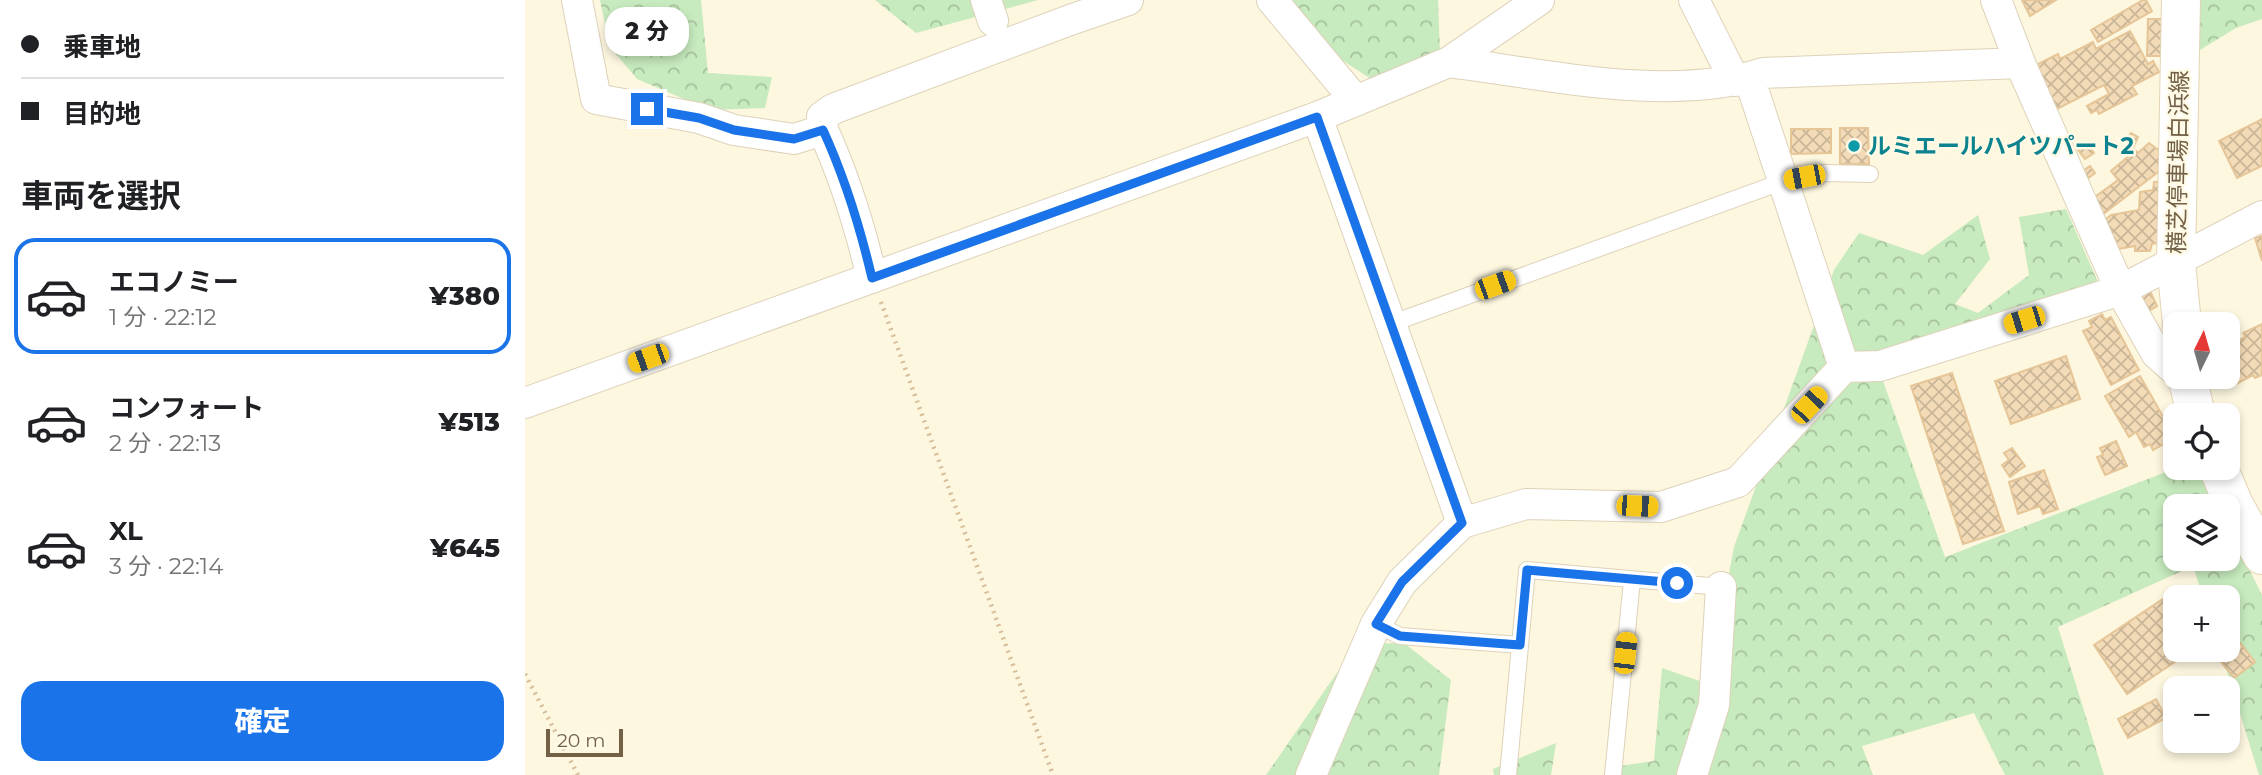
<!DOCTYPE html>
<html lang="ja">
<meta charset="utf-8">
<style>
:root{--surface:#fff;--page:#f2f2f2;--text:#202124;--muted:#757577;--line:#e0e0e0;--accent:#1a73e8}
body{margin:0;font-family:Montserrat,"Noto Sans JP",sans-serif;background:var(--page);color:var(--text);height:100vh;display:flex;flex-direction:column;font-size:26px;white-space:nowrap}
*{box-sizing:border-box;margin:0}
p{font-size:23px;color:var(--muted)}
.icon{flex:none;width:38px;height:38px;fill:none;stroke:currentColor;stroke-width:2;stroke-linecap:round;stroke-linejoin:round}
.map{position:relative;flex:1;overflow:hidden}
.panel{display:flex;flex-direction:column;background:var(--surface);width:525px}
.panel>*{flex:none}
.top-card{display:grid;align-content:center;height:154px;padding:0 21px;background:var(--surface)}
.needle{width:46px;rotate:5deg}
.buttons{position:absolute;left:1638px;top:312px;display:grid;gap:14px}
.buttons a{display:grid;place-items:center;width:77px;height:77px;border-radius:14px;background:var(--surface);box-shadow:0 4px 10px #0003;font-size:35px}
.scale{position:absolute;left:21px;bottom:18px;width:77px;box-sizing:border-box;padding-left:7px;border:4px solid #736047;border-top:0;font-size:19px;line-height:24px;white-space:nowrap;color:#736047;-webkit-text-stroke:5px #fffae6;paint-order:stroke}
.end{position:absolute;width:32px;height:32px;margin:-16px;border:9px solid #1a73e8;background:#fff;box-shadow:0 0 0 4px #fff}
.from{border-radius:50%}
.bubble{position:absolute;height:49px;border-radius:21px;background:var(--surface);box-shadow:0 4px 10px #0003;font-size:23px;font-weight:800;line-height:49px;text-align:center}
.car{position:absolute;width:21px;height:42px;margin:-21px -10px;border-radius:9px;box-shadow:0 0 5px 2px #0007;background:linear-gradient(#f5c518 24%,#345 0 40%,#f5c518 0 76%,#345 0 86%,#f5c518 0)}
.top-card b{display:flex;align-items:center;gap:24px;height:66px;font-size:26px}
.top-card b+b{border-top:2px solid var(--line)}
.top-card i{width:18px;height:18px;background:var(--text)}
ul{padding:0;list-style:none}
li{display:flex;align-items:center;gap:21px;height:116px;margin:0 14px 10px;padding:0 7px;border:4px solid transparent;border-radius:21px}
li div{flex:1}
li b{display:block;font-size:26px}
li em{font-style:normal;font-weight:800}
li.on{border-color:var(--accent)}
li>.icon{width:63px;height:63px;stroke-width:1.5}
h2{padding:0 21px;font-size:32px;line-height:84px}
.button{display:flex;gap:14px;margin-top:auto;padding:14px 21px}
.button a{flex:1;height:80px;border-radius:21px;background:var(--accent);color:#fff;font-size:28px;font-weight:800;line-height:80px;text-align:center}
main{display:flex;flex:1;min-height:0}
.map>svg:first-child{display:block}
.forest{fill:url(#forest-crowns)}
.building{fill:url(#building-cross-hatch);stroke:#e6c597;stroke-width:2}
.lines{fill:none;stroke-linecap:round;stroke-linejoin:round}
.lane-casing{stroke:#ded2b9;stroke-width:18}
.street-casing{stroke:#ded2b9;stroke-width:32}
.secondary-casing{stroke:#e3d4b6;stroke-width:40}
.path{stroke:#d7be9a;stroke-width:4.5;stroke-dasharray:2 5;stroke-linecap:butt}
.lane{stroke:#fff;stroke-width:16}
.street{stroke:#fff;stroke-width:30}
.secondary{stroke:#fff;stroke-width:38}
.route{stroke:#1a73e8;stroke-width:9}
.culture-dot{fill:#0f9aa8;stroke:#fffae6;stroke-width:2.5}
.labels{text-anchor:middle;stroke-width:5;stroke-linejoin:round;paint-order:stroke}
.culture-label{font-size:23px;font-weight:bold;fill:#0d838f;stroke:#fffae6;text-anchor:start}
.street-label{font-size:23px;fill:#736047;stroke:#fffae6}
</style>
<main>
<section class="panel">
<div class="top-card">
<b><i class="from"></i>乗車地</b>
<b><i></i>目的地</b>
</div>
<h2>車両を選択</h2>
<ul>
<li class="on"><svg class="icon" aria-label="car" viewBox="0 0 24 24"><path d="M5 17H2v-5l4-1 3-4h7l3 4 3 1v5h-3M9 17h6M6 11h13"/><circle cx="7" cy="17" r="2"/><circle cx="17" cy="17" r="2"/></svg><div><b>エコノミー</b><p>1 分 · 22:12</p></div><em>¥380</em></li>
<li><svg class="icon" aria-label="car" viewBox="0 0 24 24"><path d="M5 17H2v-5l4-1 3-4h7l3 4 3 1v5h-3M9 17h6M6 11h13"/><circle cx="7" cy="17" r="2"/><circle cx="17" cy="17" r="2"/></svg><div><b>コンフォート</b><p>2 分 · 22:13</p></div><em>¥513</em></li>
<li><svg class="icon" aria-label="car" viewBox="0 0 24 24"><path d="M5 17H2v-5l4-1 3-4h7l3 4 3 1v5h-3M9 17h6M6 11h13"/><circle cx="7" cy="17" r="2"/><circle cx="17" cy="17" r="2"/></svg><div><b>XL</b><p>3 分 · 22:14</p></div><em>¥645</em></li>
</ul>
<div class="button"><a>確定</a></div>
</section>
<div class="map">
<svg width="1737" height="775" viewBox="0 0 1737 775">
<defs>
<pattern id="forest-crowns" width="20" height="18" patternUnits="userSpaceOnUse" patternTransform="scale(1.75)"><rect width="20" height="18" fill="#c7eabe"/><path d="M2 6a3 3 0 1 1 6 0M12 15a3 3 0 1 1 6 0" fill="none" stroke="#a6c19c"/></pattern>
<pattern id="building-cross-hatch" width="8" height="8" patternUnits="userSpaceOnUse" patternTransform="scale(1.75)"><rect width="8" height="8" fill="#f3dbb7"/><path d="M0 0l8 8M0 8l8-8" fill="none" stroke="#c9b597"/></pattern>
</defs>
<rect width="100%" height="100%" fill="#fdf7e0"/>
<!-- forest -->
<path class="forest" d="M75 0H176L183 73 247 77 240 108 185 110 112 79 85 47Z
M350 0H513L391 33Z
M765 0H913L915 53 846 79 795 46Z
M1666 0H1737V19L1711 28 1665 56Z
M1541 209 1576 289 1396 344 1400 368 1358 381 1420 557 1654 467H1673L1692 506H1650V558H1703V527L1737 595V775H1734L1695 649H1703V597H1678L1668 566 1533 627 1579 775H1480L1449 713 1337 746 1348 775H1094L1095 766 1129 761 1137 668 1183 684 1209 547 1309 270 1334 233 1398 255 1453 215 1465 259 1430 304 1453 313 1504 275 1494 217Z
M879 643 926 680 914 775H741L832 644Z
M1031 743 1026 775H969L968 769Z"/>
<!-- building -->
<path class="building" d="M1497 0H1531L1505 16Z
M1618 0H1621L1627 11 1573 42 1566 30Z
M1623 19H1638L1637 56H1622Z
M1605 31 1623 64 1628 61 1634 72 1607 86 1612 94 1574 114 1572 110 1566 113 1562 106 1584 94 1579 85 1530 110 1507 67 1533 54 1535 59 1568 42 1571 49Z
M1737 119V166L1712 178 1694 141Z
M1315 128H1343L1344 164H1315Z
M1266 129H1306V153L1266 154Z
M1606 133 1613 137 1608 148 1613 153 1624 143 1636 152 1637 169 1573 218 1563 202 1593 180 1586 171 1605 155 1600 148 1605 140 1602 138Z
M1563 144 1569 153 1560 159 1553 150Z
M1565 166 1570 173 1557 183 1551 176Z
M1629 182H1639V242L1627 244 1625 251H1610V246L1593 249 1590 238 1582 240 1574 225 1586 215 1614 210 1615 192 1628 190Z
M1737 236V261L1730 238Z
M1625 291 1632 306 1622 312 1614 296Z
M1577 314 1580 320 1586 317 1614 370 1586 385 1558 331 1567 327 1564 321Z
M1737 324V375L1730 378 1728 375 1707 386 1703 376V346L1720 337 1718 333Z
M1541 356 1555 399 1486 424 1470 381Z
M1427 373 1479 531 1438 544 1386 386Z
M1615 376 1648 434 1641 437 1644 441 1628 450 1625 444 1619 447 1611 432 1604 437 1580 396Z
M1591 441 1602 466 1580 475 1572 457 1578 455 1575 448Z
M1487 448 1500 466 1485 477 1477 465 1484 460 1479 453Z
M1519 470 1533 509 1518 514 1515 506 1493 514 1484 482Z
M1641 597 1650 611V649H1669L1602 694 1569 645Z
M1703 627 1730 662 1709 678 1686 649H1703Z
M1631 699 1641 718 1603 738 1593 719Z"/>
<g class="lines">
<!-- lane casing -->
<g class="lane-casing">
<path id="lane" d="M865 324 1259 181 1299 173 1345 174
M851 624 875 636 995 645
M983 775 1002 570 1196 587
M1088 775 1107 580"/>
</g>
<!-- street casing -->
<g class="street-casing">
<path id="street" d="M52 0 71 99 174 118 209 130 269 139 298 130C320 178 335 227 347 278
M461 0 468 21
M747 0 831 101
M1169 0 1210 81
M1471 0 1495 63 1595 289 1631 353 1650 370
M924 62C1021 74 1143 103 1238 73L1495 63
M792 117 937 523
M298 130 297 117 308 109 545 20 603 0
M1319 367 1355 366 1596 290 1737 216
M0 403 792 117 924 62 1014 0
M786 775 851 624 877 582 937 523 1001 504 1136 507 1213 482 1319 367 1224 77
M1167 775 1189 705 1196 587"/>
</g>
<!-- secondary casing -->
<g class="secondary-casing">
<path id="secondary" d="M1656 0 1651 263 1657 324
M1662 376 1671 415
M1693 467 1709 505 1737 555"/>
</g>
<!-- path -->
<path class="path" d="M356 302 528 775
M0 674 53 775"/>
<!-- lane -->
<use href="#lane" class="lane"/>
<!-- street -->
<use href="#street" class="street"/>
<!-- secondary -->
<use href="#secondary" class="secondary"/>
</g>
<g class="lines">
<!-- route -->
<path class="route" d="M122 109 174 118 209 130 269 139 298 130C320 178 335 227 347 278L792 117 937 523 877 582 851 624 875 636 995 645 1002 570 1152 583"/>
</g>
<!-- markers -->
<circle class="culture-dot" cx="1329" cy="146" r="7"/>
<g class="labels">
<!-- culture labels -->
<g class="culture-label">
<text x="1343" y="154">ルミエールハイツパート2</text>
</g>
<!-- street labels -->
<g class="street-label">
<text transform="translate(1653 162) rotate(-89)" y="8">横芝停車場白浜線</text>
</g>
</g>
</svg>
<div class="buttons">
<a><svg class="needle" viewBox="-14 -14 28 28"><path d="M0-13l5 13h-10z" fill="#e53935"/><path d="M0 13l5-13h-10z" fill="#757577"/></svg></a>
<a><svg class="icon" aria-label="locate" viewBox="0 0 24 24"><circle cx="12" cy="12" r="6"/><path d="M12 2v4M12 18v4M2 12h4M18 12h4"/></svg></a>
<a><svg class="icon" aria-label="layers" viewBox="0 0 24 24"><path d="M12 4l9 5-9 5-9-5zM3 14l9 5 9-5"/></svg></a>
<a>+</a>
<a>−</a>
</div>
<div class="scale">20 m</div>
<i class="end from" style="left:1152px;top:583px"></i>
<i class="end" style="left:122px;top:109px"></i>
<div class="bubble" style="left:80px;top:7px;width:84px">2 分</div>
<i class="car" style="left:1279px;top:177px;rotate:259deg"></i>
<i class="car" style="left:970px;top:285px;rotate:70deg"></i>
<i class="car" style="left:1499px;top:320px;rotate:253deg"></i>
<i class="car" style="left:123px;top:358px;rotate:250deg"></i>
<i class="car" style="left:1284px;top:405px;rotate:43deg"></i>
<i class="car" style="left:1112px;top:506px;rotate:92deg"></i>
<i class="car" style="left:1100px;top:653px;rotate:6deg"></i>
</div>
</main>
